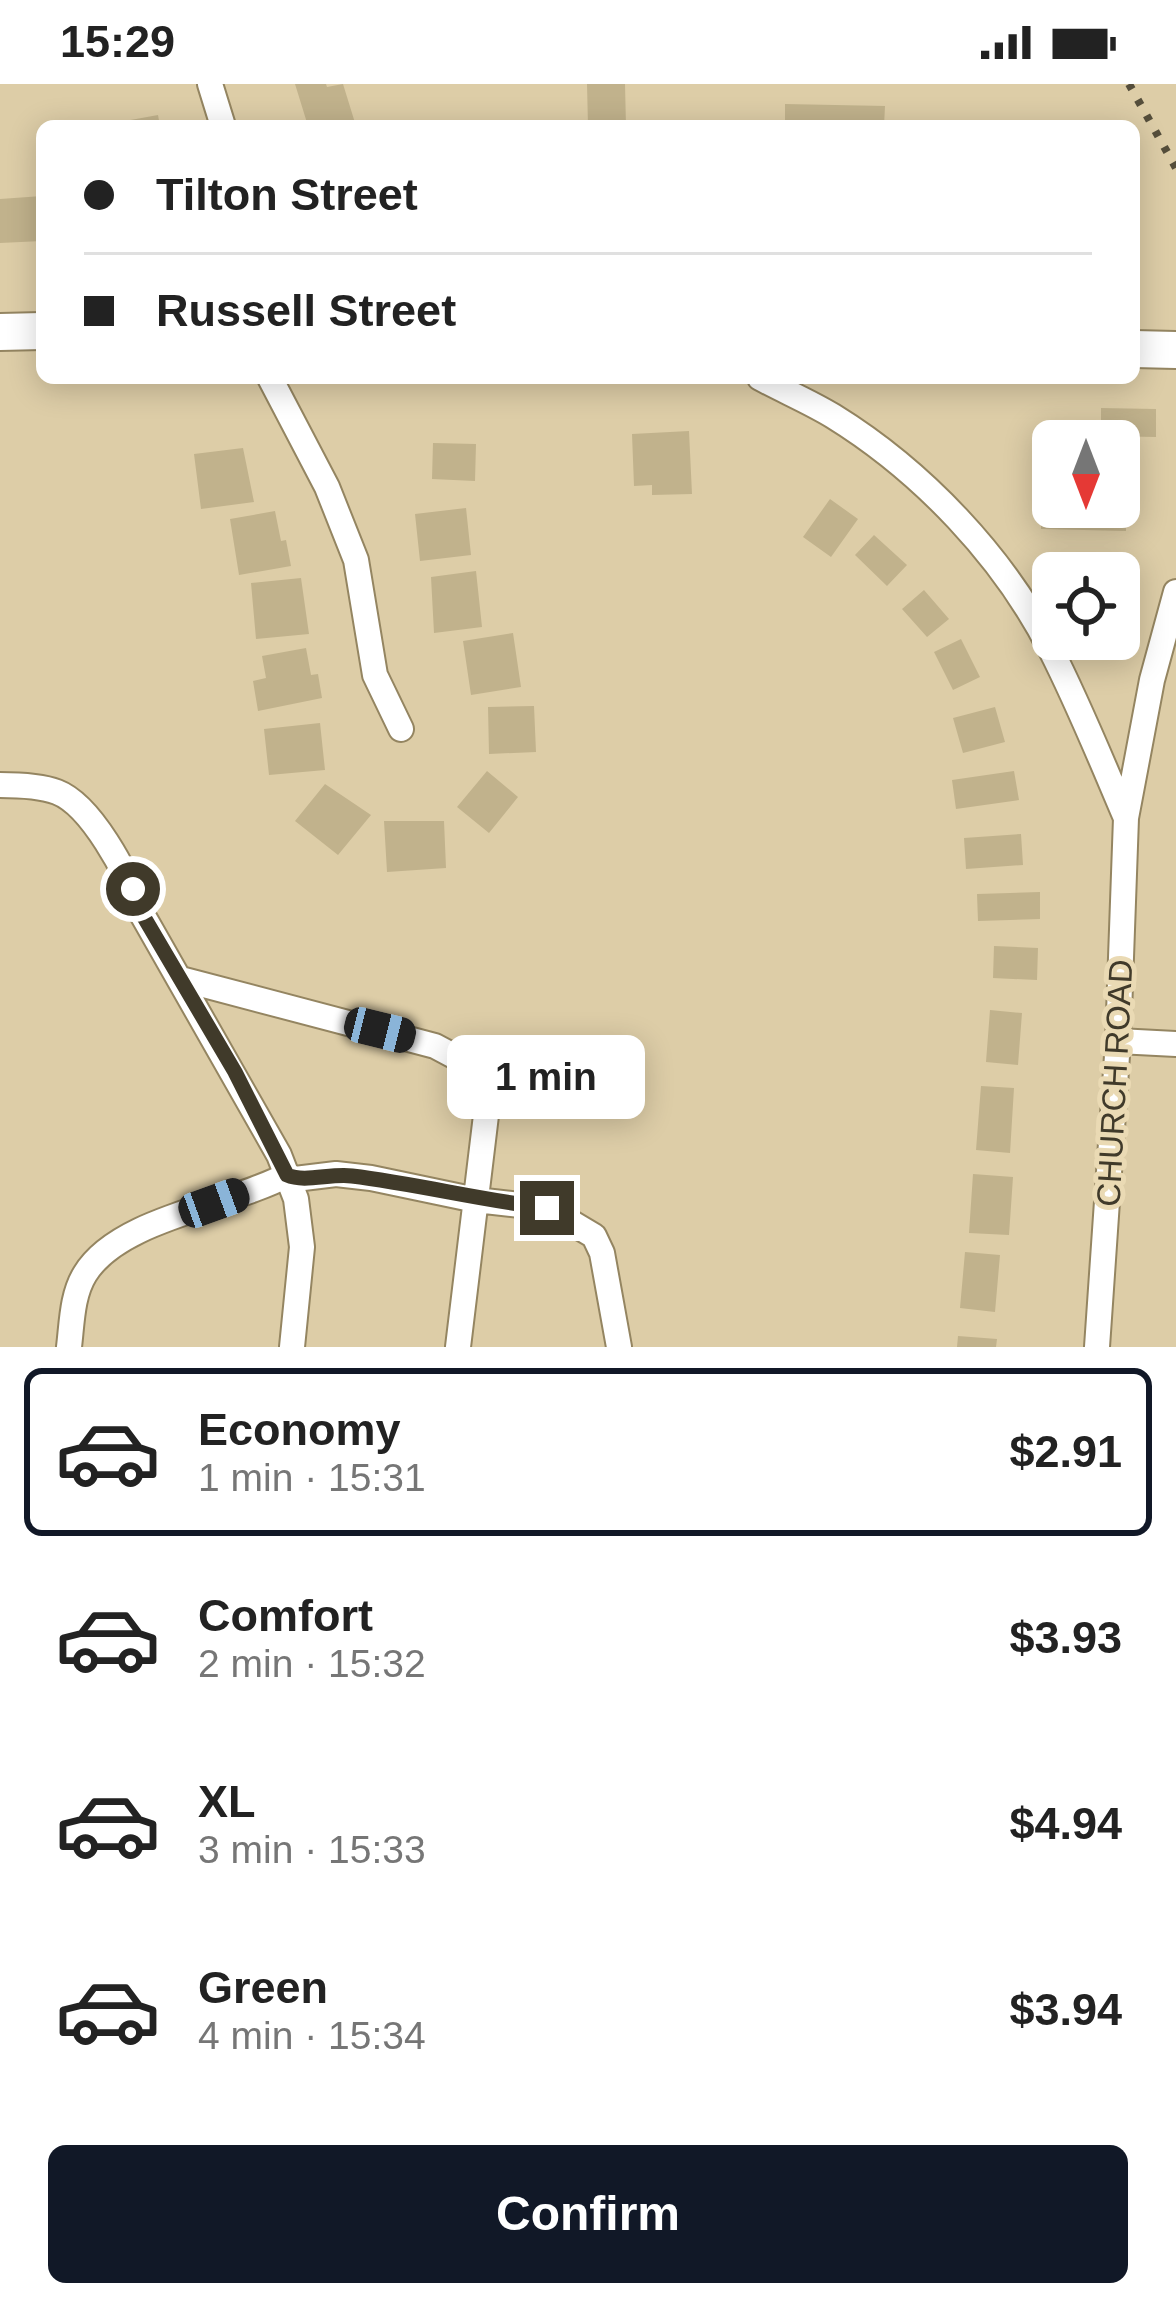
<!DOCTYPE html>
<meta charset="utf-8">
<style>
:root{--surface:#fff;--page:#f2f2f2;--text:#222;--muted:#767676;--line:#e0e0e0;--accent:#111827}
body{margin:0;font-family:Arial,sans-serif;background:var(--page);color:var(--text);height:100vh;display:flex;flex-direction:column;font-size:45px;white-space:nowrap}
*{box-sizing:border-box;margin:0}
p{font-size:39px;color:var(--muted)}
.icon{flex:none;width:66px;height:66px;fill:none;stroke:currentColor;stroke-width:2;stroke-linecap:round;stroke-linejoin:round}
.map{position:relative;height:1263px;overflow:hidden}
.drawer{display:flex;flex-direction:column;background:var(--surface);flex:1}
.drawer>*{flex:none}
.banner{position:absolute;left:36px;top:36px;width:1104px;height:264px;border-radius:18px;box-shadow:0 6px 30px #0003;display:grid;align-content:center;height:264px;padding:0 48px;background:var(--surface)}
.needle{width:78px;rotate:180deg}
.fabs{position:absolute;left:1032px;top:336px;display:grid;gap:24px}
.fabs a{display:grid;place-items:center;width:108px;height:108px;border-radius:18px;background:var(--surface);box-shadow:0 6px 30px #0003;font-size:60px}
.end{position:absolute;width:54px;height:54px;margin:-27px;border:15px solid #403a2a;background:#fff;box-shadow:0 0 0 6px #fff}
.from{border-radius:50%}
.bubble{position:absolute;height:84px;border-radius:18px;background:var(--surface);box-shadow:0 6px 30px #0003;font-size:39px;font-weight:700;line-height:84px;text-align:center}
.car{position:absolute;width:36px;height:72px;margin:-36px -18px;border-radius:15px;box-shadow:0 0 9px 3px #0007;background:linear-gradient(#222 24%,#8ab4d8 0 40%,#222 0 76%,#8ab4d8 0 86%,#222 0)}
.banner b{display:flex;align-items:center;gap:42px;height:114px;font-size:45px}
.banner b+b{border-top:3px solid var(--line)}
.banner i{width:30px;height:30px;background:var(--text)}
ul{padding:21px 0 0;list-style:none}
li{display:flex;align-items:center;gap:36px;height:168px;margin:0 24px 18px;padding:0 24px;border:6px solid transparent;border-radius:18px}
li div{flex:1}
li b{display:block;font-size:45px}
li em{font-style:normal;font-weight:700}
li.on{border-color:var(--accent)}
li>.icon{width:108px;height:108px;stroke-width:1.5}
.button{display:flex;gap:24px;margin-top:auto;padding:24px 48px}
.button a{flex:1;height:138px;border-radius:18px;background:var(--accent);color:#fff;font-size:48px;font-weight:700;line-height:138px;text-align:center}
.status{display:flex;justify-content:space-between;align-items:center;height:84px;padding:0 60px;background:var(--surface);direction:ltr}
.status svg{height:33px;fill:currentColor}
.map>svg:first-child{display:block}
.building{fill:#c1b28c}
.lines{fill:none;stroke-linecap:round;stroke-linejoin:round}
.street-casing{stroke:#948561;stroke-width:28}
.secondary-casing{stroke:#948561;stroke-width:40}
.street{stroke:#fff;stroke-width:24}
.secondary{stroke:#fff;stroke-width:36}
.rail{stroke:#554e3b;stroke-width:8;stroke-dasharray:6 12;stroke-linecap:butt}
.route{stroke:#403a2a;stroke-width:15}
.labels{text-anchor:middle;stroke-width:10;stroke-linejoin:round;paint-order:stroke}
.street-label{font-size:33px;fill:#403a2a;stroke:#eadab4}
</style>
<div class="status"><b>15:29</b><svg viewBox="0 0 49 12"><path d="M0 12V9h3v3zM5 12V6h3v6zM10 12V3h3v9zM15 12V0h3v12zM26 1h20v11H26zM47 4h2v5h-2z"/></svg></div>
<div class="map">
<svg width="1176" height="1263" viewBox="0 0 1176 1263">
<rect width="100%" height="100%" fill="#ddcda7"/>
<!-- building -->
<path class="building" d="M295 0H326L327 3 343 0 356 42H308Z
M587 0H625L626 42H588Z
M785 20 885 22 884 42H785Z
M158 31 160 42H126L125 37Z
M42 112V157L0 159V115Z
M1101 324 1156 325V353L1101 352Z
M689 347 692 410 652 411V401L634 402 632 350Z
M433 359 476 360 475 397 432 395Z
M243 364 254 418 201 425 194 370Z
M1042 395H1053V423H1119V397H1127L1126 447 1041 445Z
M830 415 858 435 831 473 803 453Z
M466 424 471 471 420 477 415 430Z
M275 427 281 457 286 456 291 482 239 491 230 435Z
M874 451 907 481 887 502 855 471Z
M476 487 482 543 434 549 431 493Z
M301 494 309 550 256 555 251 499Z
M924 506 949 535 927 553 902 525Z
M513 549 521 603 471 611 463 557Z
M961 555 980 593 953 606 934 568Z
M306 564 311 591 318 590 322 614 258 627 253 597 266 594 262 572Z
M534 622 536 668 489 670 488 623Z
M995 623 1005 658 963 669 953 634Z
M320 639 325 686 269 691 264 645Z
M487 687 518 713 489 749 457 723Z
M1014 687 1019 716 956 725 952 696Z
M325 700 371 731 338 771 295 737Z
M384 737H444L446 784 387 788Z
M1021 750 1023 781 966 785 964 754Z
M1040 808V835L978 837 977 810Z
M994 862 1038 864 1037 896 993 894Z
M990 926 1022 929 1018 981 986 978Z
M981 1002 1014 1004 1010 1069 976 1066Z
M973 1090 1013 1093 1009 1151 969 1149Z
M965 1168 1000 1171 995 1228 960 1224Z
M958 1252 997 1255 996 1263H957Z"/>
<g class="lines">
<!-- street casing -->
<g class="street-casing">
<path id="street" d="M210 0 223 42
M270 294 327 403 356 476 375 591 401 645
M760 294C784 307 810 318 833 332 922 387 1004 473 1051 566 1079 621 1102 678 1126 734
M0 701C17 701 41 702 57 708 91 721 128 790 138 823L279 1071 296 1115 302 1163 292 1263
M181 895 435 962 465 978 477 990 487 1023 458 1263
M1118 957 1176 960
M69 1263C72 1238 72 1211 85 1190 119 1134 232 1121 287 1091L295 1095 336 1090 371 1094 476 1116 547 1124 594 1152 602 1169 619 1263
M1097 1263 1118 957 1126 734 1152 596 1176 508"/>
</g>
<!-- secondary casing -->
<g class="secondary-casing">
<path id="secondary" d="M0 248 42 247
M1134 265 1176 266"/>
</g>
<!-- street -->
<use href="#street" class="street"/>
<!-- secondary -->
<use href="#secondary" class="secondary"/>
<!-- rail -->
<path class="rail" d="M1129 0 1176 84"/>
</g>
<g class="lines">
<!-- route -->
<path class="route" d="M133 805 138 823 235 988 287 1091C305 1099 331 1089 352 1092 417 1100 481 1116 547 1124"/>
</g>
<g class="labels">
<!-- street labels -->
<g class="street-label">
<text transform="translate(1114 999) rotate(-87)" y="12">CHURCH ROAD</text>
</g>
</g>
</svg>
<div class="fabs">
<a><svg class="needle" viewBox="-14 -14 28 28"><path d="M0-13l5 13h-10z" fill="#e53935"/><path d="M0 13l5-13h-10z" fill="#767676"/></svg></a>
<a><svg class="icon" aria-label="locate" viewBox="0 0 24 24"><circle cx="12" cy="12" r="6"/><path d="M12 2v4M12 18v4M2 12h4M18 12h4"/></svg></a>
</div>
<i class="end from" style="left:133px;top:805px"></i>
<i class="end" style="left:547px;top:1124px"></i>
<div class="bubble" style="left:447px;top:951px;width:198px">1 min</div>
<i class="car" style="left:380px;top:946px;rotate:104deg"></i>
<i class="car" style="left:214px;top:1119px;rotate:70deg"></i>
<div class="banner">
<b><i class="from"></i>Tilton Street</b>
<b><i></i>Russell Street</b>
</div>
</div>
<section class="drawer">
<ul>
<li class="on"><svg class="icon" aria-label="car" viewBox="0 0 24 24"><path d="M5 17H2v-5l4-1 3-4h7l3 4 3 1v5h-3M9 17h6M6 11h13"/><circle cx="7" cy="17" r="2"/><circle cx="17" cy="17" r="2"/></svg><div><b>Economy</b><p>1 min · 15:31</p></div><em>$2.91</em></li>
<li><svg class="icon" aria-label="car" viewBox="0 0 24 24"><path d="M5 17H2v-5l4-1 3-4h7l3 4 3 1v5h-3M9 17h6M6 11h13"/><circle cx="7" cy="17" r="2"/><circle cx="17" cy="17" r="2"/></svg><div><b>Comfort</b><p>2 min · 15:32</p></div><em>$3.93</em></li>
<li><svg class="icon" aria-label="car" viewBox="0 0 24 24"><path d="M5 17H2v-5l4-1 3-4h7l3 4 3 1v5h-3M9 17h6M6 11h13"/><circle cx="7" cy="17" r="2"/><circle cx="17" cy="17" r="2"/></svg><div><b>XL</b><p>3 min · 15:33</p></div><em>$4.94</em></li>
<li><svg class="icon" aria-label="car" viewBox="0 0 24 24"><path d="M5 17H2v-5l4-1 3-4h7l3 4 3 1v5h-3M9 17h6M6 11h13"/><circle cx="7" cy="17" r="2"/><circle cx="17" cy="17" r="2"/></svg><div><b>Green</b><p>4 min · 15:34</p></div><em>$3.94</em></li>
</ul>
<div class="button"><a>Confirm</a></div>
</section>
